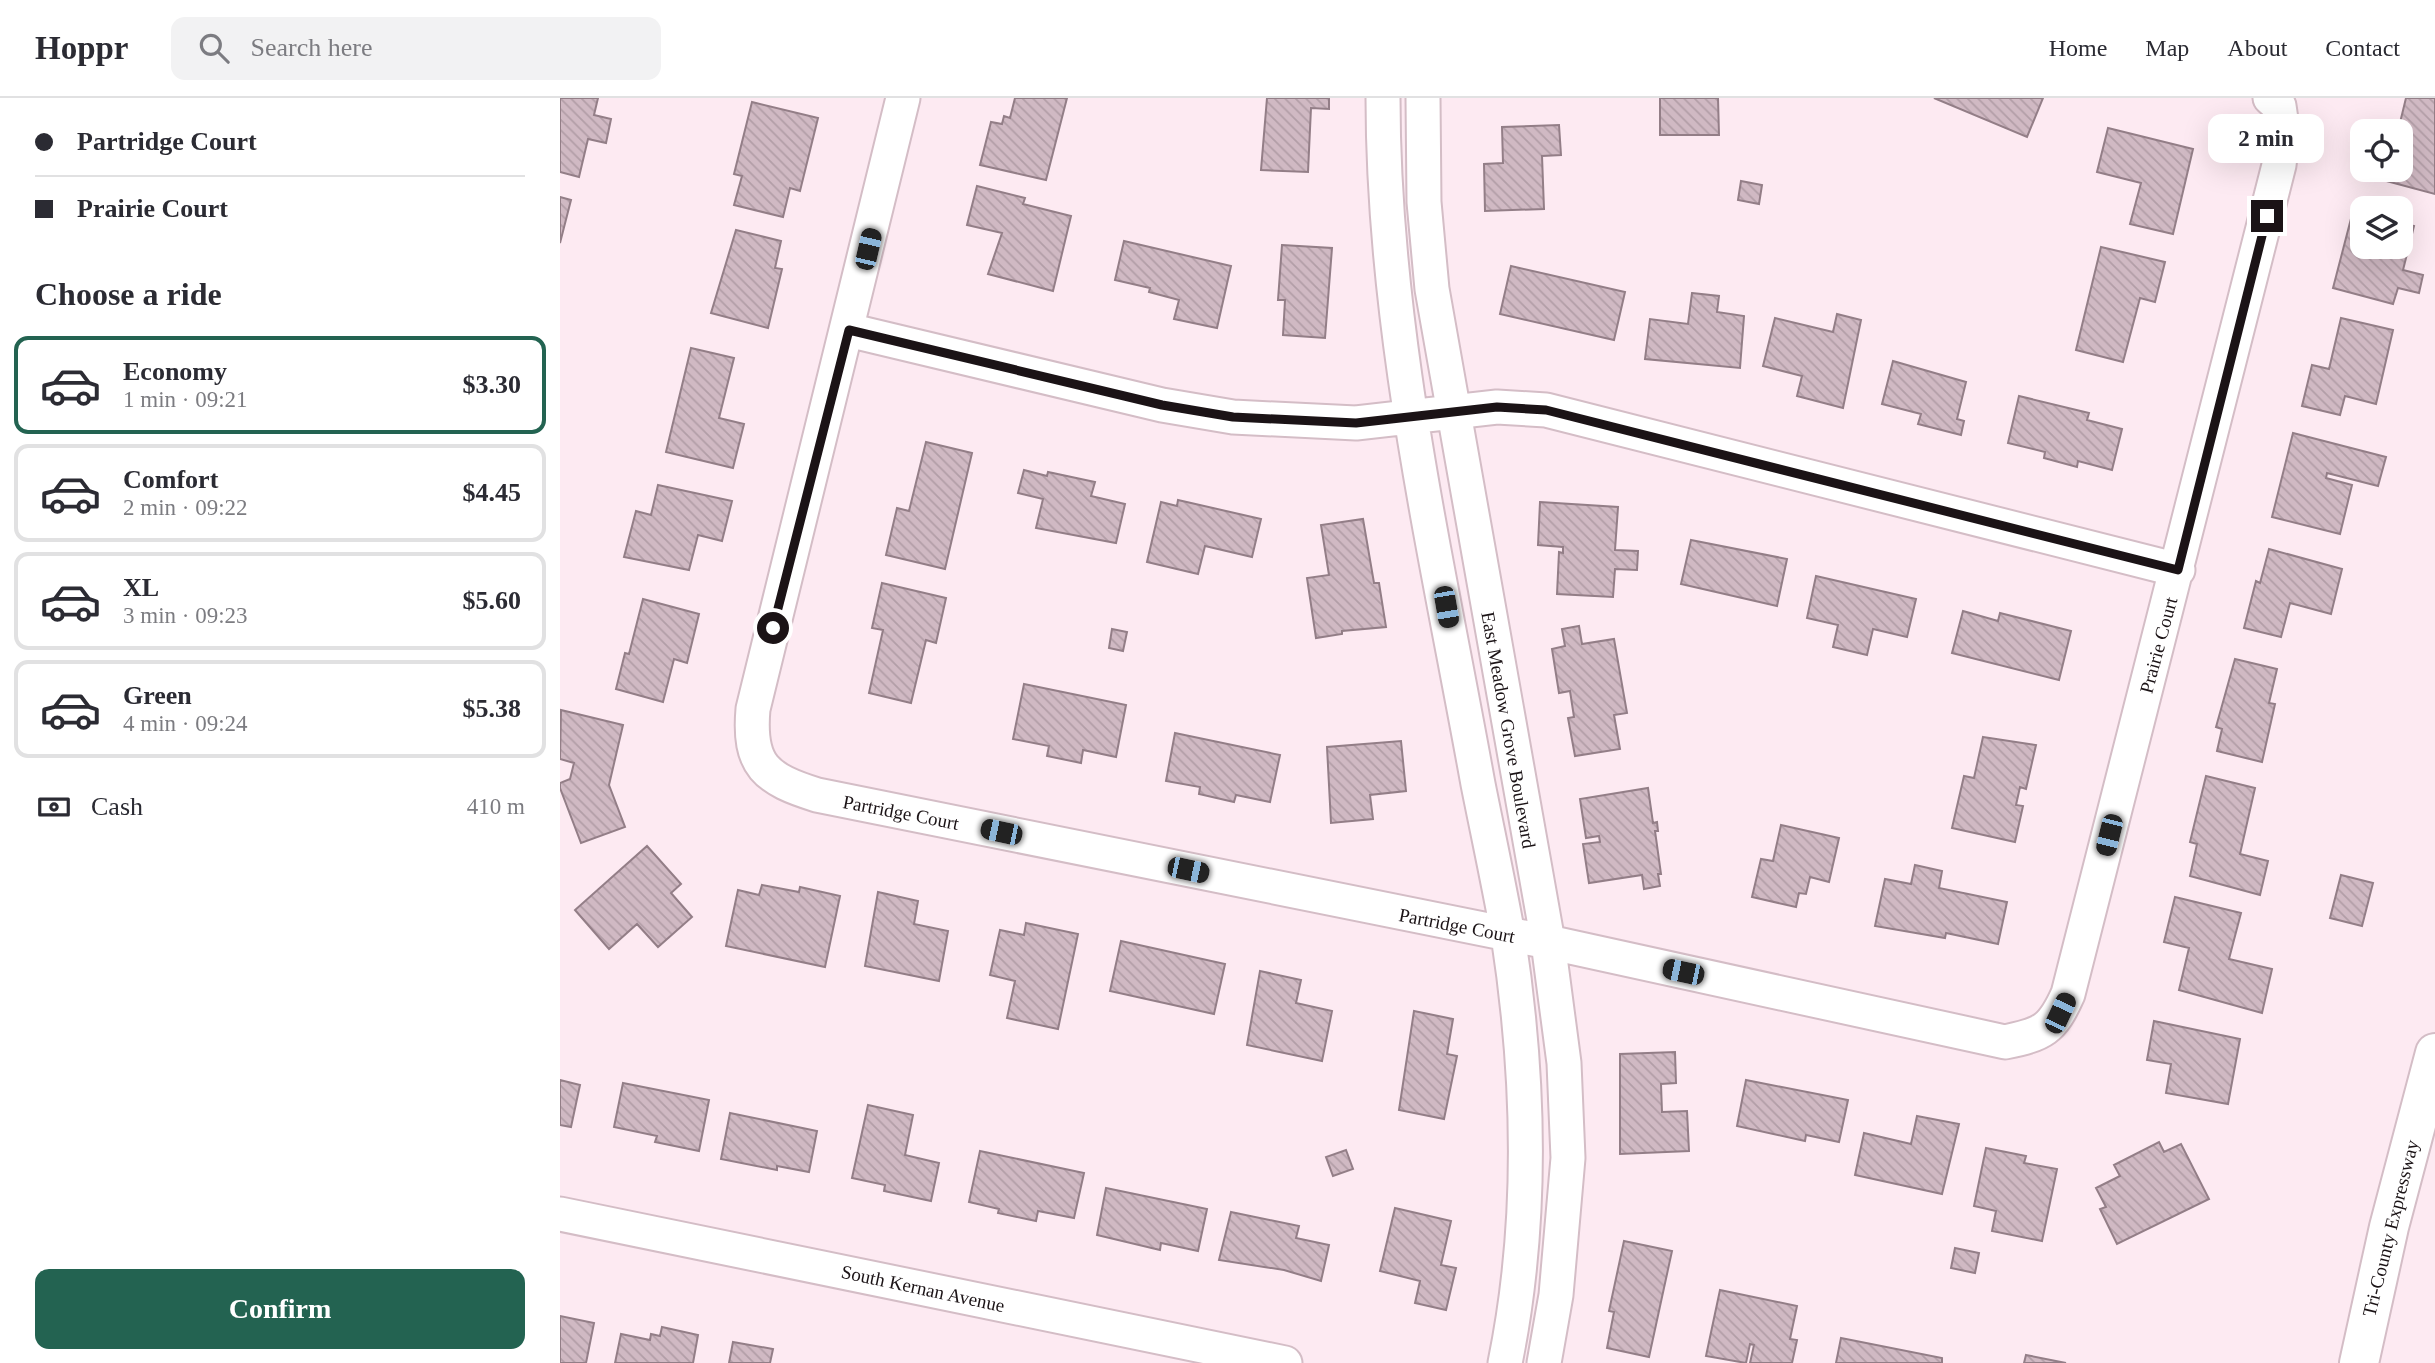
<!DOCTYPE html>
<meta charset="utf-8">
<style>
:root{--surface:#fff;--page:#f2f2f3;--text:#2b2b33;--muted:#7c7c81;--line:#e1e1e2;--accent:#236351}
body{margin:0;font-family:"Times New Roman",serif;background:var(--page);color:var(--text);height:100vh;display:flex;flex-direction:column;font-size:26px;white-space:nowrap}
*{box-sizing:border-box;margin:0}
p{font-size:23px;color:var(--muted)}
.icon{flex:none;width:38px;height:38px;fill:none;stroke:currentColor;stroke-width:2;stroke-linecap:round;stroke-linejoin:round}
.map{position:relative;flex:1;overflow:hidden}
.sheet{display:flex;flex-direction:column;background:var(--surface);width:560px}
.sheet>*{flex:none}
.top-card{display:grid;align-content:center;height:154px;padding:0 35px;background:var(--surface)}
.buttons{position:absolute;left:1790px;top:21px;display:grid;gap:14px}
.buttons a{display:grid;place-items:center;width:63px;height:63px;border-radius:14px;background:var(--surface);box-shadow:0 7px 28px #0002;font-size:35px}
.end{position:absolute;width:32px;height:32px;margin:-16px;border:9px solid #1b1316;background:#fff;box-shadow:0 0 0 4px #fff}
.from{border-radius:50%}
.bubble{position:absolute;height:49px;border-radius:14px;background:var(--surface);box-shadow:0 7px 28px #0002;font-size:23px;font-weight:700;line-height:49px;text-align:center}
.car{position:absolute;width:21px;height:42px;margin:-21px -10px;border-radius:9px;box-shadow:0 0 5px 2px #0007;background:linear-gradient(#222 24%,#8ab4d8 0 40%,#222 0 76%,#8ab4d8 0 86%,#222 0)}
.top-card b{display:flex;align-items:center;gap:24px;height:66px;font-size:26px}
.top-card b+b{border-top:2px solid var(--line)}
.top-card i{width:18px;height:18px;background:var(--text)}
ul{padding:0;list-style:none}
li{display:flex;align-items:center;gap:21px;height:98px;margin:0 14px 10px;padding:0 21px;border:4px solid var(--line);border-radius:14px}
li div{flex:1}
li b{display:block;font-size:26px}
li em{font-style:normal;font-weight:700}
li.current{border-color:var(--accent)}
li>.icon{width:63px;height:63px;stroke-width:1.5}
h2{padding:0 35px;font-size:32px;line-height:84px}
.pay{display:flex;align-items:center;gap:18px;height:77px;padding:0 35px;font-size:26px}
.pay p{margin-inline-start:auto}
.primary-button{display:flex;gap:14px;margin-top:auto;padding:14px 35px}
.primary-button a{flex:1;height:80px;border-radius:14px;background:var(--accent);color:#fff;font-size:28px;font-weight:700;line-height:80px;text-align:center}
header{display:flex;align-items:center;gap:42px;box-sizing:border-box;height:98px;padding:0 35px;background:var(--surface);border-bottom:2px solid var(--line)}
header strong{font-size:33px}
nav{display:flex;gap:38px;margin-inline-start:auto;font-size:24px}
.search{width:490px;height:63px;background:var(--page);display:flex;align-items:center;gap:18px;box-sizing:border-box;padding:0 24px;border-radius:14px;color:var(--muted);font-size:26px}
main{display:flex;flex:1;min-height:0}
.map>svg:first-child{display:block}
.building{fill:url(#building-back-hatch);stroke:#937e87;stroke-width:2}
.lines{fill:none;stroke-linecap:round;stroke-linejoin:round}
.minor-casing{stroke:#d4bdc6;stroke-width:37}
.motorway-casing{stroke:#d4bdc6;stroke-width:42}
.minor{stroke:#fff;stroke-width:33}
.motorway{stroke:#fff;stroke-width:38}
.route{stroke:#1b1316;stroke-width:9}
.labels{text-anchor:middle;stroke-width:6;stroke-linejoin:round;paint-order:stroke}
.street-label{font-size:19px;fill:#1b1316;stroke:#fff}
</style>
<header>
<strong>Hoppr</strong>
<div class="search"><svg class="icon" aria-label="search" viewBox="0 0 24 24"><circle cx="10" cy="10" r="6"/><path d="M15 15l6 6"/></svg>Search here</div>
<nav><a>Home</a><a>Map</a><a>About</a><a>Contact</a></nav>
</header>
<main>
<section class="sheet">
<div class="top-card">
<b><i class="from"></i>Partridge Court</b>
<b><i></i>Prairie Court</b>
</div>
<h2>Choose a ride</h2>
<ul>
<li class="current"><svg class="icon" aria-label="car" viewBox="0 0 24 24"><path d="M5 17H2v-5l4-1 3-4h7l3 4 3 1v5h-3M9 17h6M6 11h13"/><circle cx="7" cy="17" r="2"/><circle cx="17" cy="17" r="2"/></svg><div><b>Economy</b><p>1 min · 09:21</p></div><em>$3.30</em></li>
<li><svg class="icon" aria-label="car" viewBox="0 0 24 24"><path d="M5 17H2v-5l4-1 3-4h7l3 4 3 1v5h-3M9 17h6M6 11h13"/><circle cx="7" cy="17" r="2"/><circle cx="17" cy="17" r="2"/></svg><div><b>Comfort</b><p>2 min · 09:22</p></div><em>$4.45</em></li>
<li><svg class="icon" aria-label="car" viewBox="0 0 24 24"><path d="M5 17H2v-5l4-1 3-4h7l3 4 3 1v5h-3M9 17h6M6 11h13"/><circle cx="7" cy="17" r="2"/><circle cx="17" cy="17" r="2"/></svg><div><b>XL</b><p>3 min · 09:23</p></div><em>$5.60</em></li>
<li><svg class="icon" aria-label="car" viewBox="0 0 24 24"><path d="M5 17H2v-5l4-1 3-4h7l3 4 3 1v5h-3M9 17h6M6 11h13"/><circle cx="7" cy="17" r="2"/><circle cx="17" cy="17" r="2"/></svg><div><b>Green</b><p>4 min · 09:24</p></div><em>$5.38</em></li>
</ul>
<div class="pay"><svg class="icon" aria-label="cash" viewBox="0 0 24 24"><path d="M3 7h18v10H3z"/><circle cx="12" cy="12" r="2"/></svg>Cash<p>410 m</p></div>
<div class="primary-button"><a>Confirm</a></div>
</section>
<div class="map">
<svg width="1875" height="1265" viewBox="0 0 1875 1265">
<defs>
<pattern id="building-back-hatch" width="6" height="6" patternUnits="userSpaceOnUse" patternTransform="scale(1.75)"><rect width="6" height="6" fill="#d0b9c3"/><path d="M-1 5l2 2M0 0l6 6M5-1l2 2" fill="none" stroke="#b29ea7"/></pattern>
</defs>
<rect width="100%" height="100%" fill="#fdeaf2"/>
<!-- building -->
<path class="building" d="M0 0H38L34 17 51 21 46 45 28 41 19 79 0 74Z
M455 0H507L486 82 420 67 431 24 442 26 444 18 450 20Z
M707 0H769V11L751 10 748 74 701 72Z
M1100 0H1158L1159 37H1100Z
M1374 0H1483L1467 39Z
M1846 0H1875V96L1819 81 1822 72H1841V33H1838Z
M192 4 258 20 240 93 230 90 223 119 174 107 182 78 174 76Z
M999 27 1001 57 982 58 984 111 925 113 924 66 943 65 942 29Z
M1548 30 1633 51 1613 136 1570 126 1581 85 1537 74Z
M1181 83 1202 87 1199 106 1178 102Z
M417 88 465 100 463 106 511 118 493 193 428 176 442 135 407 127Z
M0 99 11 102 0 145Z
M1793 113 1802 115V149H1841V125L1854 128 1843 172 1863 177 1859 195 1838 190 1833 206 1773 190Z
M176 132 221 143 215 170 222 171 208 230 151 215Z
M564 143 671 168 657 230 614 221 619 202 589 194 590 190 555 182Z
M722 147 772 150 765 240 723 237 725 202H718Z
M1541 149 1605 164 1595 204 1580 200 1563 264 1516 252Z
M951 168 1065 194 1054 242 940 216Z
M1132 195 1159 198 1157 214 1184 218 1180 270 1085 261 1090 221 1128 226Z
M1277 216 1301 222 1283 310 1237 298 1242 278 1203 268 1215 220 1273 234Z
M1781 220 1833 232 1816 306 1785 298 1780 317 1742 308 1752 267 1769 271Z
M131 250 174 260 159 320 184 326 173 370 106 354Z
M1333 263 1406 284 1397 321 1404 323 1401 337 1358 326 1361 316 1322 306Z
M1459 298 1529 315 1527 322 1562 331 1552 372 1518 363 1517 369 1484 360 1485 354 1448 345Z
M1733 335 1826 359 1818 388 1767 375 1766 380 1792 387 1780 436 1712 419Z
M366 344 412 355 385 471 326 457 337 410 349 413Z
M464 372 487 378 488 374 535 384 531 398 565 406 556 445 476 430 483 401 458 395Z
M98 387 172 403 162 443 138 437 129 472 64 459 76 413 91 417Z
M618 402 701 421 692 459 645 448 638 476 587 464 601 404 617 408Z
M980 404 1058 409 1055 452 1078 453 1077 472 1055 471 1053 499 997 496 999 454 1003 455V449L978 447Z
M803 421 814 485H819L826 529 782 533V536L756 540 747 480 769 477 761 427Z
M1131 442 1227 461 1217 508 1121 486Z
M1709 451 1782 471 1771 516 1730 505 1721 539 1684 530 1696 483 1700 485Z
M1256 478 1356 501 1347 539 1313 531 1307 557 1273 549 1278 527 1247 520Z
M322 485 386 500 376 545 366 542 351 605 309 595 323 532 312 530Z
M83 501 139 516 127 565 114 561 103 604 56 591 65 555 69 556Z
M1403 513 1438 523 1440 515 1511 533 1499 582 1392 555Z
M1019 528 1022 546 1054 541 1067 615 1054 617 1060 651 1015 658 1008 620 1014 619 1010 593 999 595 992 551 1005 548 1002 531Z
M552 531 567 534 563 553 549 550Z
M1675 561 1717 571 1709 605 1715 606 1702 664 1657 653 1662 631 1656 629Z
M464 586 566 607 556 659 523 652 521 665 487 658 489 648 453 641Z
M1 612 63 627 49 687 65 729 21 745 0 690V685L10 681 14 665 0 661Z
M615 635 720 657 710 704 676 697 674 704 639 696 640 689 606 683Z
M1423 639 1476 647 1466 691 1460 689 1456 707 1463 708 1455 744 1392 730 1404 678 1414 680Z
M841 643 846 693 810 697 813 721 771 725 767 649Z
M1646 678 1695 690 1680 756 1708 763 1700 797 1630 778 1637 746 1630 744Z
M1088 690 1093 725 1097 724 1098 733H1095L1101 776H1098L1100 788 1084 791 1082 777 1029 785 1023 746 1040 744 1039 738 1026 740 1020 701Z
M1221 727 1279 740 1269 784 1250 779 1246 796 1239 795 1236 809 1192 799 1201 761 1213 763Z
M87 748 121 786 111 795 132 819 98 849 77 826 49 851 15 812Z
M1355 767 1382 773 1379 790 1447 804 1438 846 1386 835 1385 840 1315 828 1325 781 1351 786Z
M1781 777 1813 785 1802 828 1770 820Z
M202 787 239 794 240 789 280 798 265 869 166 848 178 792 199 797Z
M318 794 358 803 354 826 388 833 379 883 305 868Z
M1615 799 1681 815 1669 861 1712 871 1702 915 1619 892 1629 850 1604 844Z
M466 825 518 836 498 931 447 920 455 883 430 877 440 832 464 837Z
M561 843 665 866 654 916 550 893Z
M700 873 741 882 736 905 772 913 762 963 687 947Z
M854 913 893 921 887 956 897 958 884 1021 839 1012Z
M1594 923 1680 941 1668 1006 1606 995 1611 966 1587 962Z
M1115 954 1116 985 1101 986 1102 1014 1127 1013 1129 1053 1060 1056V956Z
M0 982 20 987 11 1029 0 1027Z
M1186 982 1288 1002 1279 1044 1246 1037 1245 1043 1177 1028Z
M63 985 149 1002 139 1053 95 1044 97 1038 54 1029Z
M308 1007 353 1017 345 1057 379 1065 371 1103 324 1093 325 1087 292 1080Z
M170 1015 257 1033 249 1074 217 1068V1072L161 1061Z
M1357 1018 1399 1026 1382 1096 1295 1077 1304 1035 1351 1046Z
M1599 1044 1604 1054 1621 1046 1649 1101 1557 1146 1540 1111 1546 1109 1536 1090 1560 1078 1554 1067Z
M1426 1050 1466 1058 1464 1065 1497 1071 1482 1143 1432 1133 1436 1113 1414 1108Z
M786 1052 793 1071 773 1078 766 1059Z
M420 1053 524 1075 514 1120 478 1113 476 1123 438 1115 439 1111 409 1104Z
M546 1090 647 1111 638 1153 601 1145 600 1152 537 1137Z
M835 1110 891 1123 881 1167 896 1170 886 1212 855 1205 860 1183 820 1173Z
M671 1114 739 1128 736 1140 769 1147 761 1183 724 1172 659 1162Z
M1064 1143 1112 1153 1089 1259 1047 1250 1054 1214 1049 1213Z
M1395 1150 1419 1155 1415 1175 1391 1170Z
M1160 1192 1237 1208 1230 1241 1237 1242 1232 1265H1190L1194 1247 1190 1246 1186 1265 1146 1258Z
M0 1218 34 1225 26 1265H0Z
M102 1229 138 1237 133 1265H55L61 1236 90 1242 91 1236 100 1238Z
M1281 1240 1382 1260V1265H1276Z
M173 1244 213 1251 210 1265H169Z
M1466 1257 1506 1265H1464Z"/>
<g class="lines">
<!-- minor casing -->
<g class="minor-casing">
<path id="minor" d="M343 0 193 611C188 668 206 681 257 697L988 844 1445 944C1483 936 1492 932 1508 896L1719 67 1723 35 1719 8 1710 0
M823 0C823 232 877 459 918 686 928 736 939 787 948 837 970 980 974 1123 945 1265
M863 0 864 104 872 191 988 844 1004 965 1008 1060 996 1197 984 1265
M288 232 602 307 673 319 796 325 937 309 986 312 1618 472
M0 1116 725 1265"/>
</g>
<!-- motorway casing -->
<g class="motorway-casing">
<path id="motorway" d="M1799 1265 1829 1129 1875 955"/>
</g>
<!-- minor -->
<use href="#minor" class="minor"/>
<!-- motorway -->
<use href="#motorway" class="motorway"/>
</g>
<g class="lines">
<!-- route -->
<path class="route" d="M213 530 289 232 602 307 673 319 796 325 937 309 986 312 1618 472 1707 118"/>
</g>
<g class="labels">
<!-- street labels -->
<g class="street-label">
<text transform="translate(1598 547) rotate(-75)" y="7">Prairie Court</text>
<text transform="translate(949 632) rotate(80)" y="7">East Meadow Grove Boulevard</text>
<text transform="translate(341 714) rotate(11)" y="7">Partridge Court</text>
<text transform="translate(897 827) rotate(11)" y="7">Partridge Court</text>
<text transform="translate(1830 1130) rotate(-76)" y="7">Tri-County Expressway</text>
<text transform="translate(363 1190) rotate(12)" y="7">South Kernan Avenue</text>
</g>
</g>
</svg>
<div class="buttons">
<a><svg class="icon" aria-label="locate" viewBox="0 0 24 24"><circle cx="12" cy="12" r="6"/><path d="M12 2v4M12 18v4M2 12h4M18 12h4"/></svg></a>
<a><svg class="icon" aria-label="layers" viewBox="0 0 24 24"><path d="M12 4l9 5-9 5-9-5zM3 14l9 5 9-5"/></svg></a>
</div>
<i class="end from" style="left:213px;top:530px"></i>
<i class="end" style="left:1707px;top:118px"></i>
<div class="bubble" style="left:1648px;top:16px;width:116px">2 min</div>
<i class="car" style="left:308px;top:151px;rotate:13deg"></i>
<i class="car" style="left:886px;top:509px;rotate:170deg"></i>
<i class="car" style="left:441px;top:734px;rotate:282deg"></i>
<i class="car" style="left:1549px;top:737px;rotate:194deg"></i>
<i class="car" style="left:628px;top:772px;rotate:102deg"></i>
<i class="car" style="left:1123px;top:874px;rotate:282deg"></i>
<i class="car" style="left:1500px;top:915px;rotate:25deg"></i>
</div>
</main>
